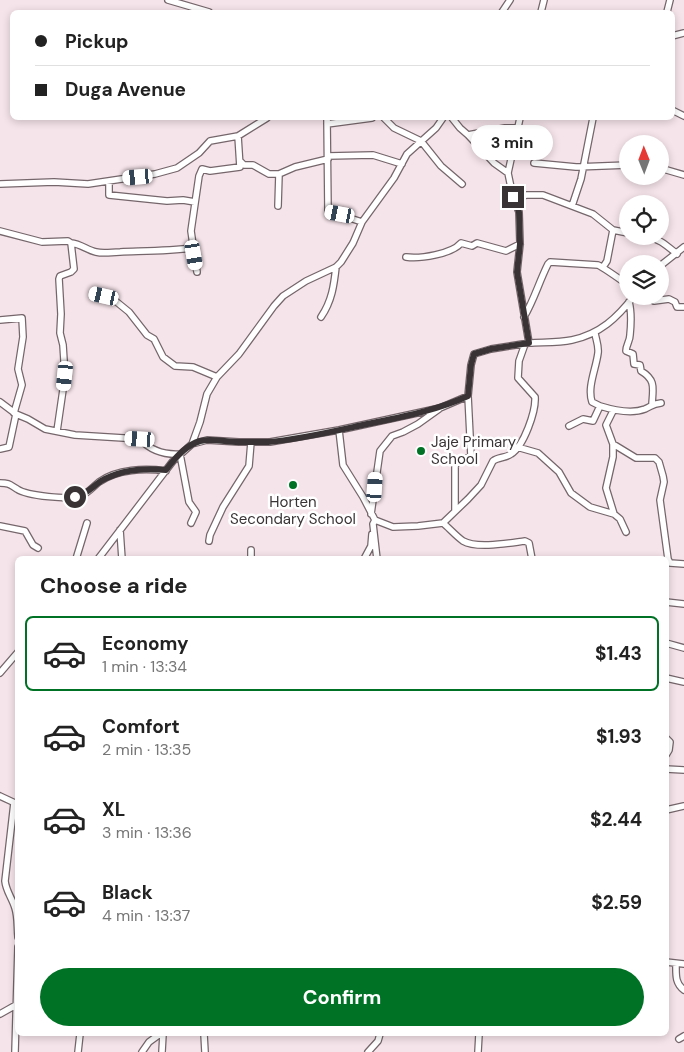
<!DOCTYPE html>
<meta charset="utf-8">
<style>
:root{--surface:#fff;--page:#f6f6f6;--text:#222;--muted:#767676;--line:#e0e0e0;--accent:#007225}
body{margin:0;font-family:"DM Sans",sans-serif;background:var(--page);color:var(--text);height:100vh;display:flex;flex-direction:column;font-size:19px;white-space:nowrap}
*{box-sizing:border-box;margin:0}
p{font-size:16px;color:var(--muted)}
.icon{flex:none;width:28px;height:28px;fill:none;stroke:currentColor;stroke-width:2;stroke-linecap:round;stroke-linejoin:round}
.map{position:relative;flex:1;overflow:hidden}
.side{position:absolute;left:15px;top:556px;width:654px;height:480px;display:flex;flex-direction:column;background:var(--surface);border-radius:8px;box-shadow:0 2px 8px #0003}
.side>*{flex:none}
.guide{position:absolute;left:10px;top:10px;width:665px;height:110px;border-radius:8px;box-shadow:0 2px 8px #0003;display:grid;align-content:center;height:110px;padding:0 25px;background:var(--surface)}
.needle{width:32px;rotate:359deg}
.tools{position:absolute;left:619px;top:135px;display:grid;gap:10px}
.tools a{display:grid;place-items:center;width:50px;height:50px;border-radius:50%;background:var(--surface);box-shadow:0 2px 8px #0003;font-size:25px}
.end{position:absolute;width:22px;height:22px;margin:-11px;border:6px solid #393335;background:#fff;box-shadow:0 0 0 2px #fff}
.from{border-radius:50%}
.bubble{position:absolute;height:35px;border-radius:18px;background:var(--surface);box-shadow:0 2px 8px #0003;font-size:16px;font-weight:700;line-height:35px;text-align:center}
.car{position:absolute;width:15px;height:30px;margin:-15px -8px;border-radius:6px;box-shadow:0 0 4px 1px #0007;background:linear-gradient(#fff 24%,#345 0 40%,#fff 0 76%,#345 0 86%,#fff 0)}
.guide b{display:flex;align-items:center;gap:18px;height:48px;font-size:19px}
.guide b+b{border-top:1px solid var(--line)}
.guide i{width:12px;height:12px;background:var(--text)}
ul{padding:0;list-style:none}
li{display:flex;align-items:center;gap:15px;height:75px;margin:0 10px 8px;padding:0 15px;border:2px solid transparent;border-radius:8px}
li div{flex:1}
li b{display:block;font-size:19px}
li em{font-style:normal;font-weight:700}
li.selected{border-color:var(--accent)}
li>.icon{width:45px;height:45px;stroke-width:1.5}
h2{padding:0 25px;font-size:22px;line-height:60px}
.button{display:flex;gap:10px;margin-top:auto;padding:10px 25px}
.button a{flex:1;height:58px;border-radius:30px;background:var(--accent);color:#fff;font-size:20px;font-weight:700;line-height:58px;text-align:center}
.map>svg:first-child{display:block}
.lines{fill:none;stroke-linecap:round;stroke-linejoin:round}
.minor-casing{stroke:#75666b;stroke-width:8}
.minor{stroke:#fff;stroke-width:5.5}
.route{stroke:#393335;stroke-width:6}
.poi-dot{fill:#007225;stroke:#fff;stroke-width:2}
.labels{text-anchor:middle;stroke-width:5;stroke-linejoin:round;paint-order:stroke}
.poi-label{font-size:15px;fill:#393335;stroke:#fff;text-anchor:start}
</style>
<div class="map">
<svg width="684" height="1052" viewBox="0 0 684 1052">
<rect width="100%" height="100%" fill="#f5e4ea"/>
<g class="lines">
<!-- minor casing -->
<g class="minor-casing">
<path id="minor" d="M168 0 209 12
M502 12 510 0
M541 12 544 0
M667 12 670 0
M672 36 684 33
M672 110 684 116
M327 118 328 211 362 222
M384 118 394 128 421 141 441 166 462 184
M452 118 460 128 468 135 505 128H518
M327 124 372 118
M468 135 494 163 508 173
M328 156 373 155 402 164
M241 162 244 165H253L269 174H279L295 167 328 159
M534 163 576 167 628 165
M660 168 684 175
M109 182V195L167 201 183 200 195 202
M0 184 54 182 88 184 155 174 177 168 199 153 210 141 238 136 267 118
M513 197 527 195H543L593 214 613 230 607 261 603 267
M278 206 279 174
M572 206 581 179 593 118
M613 230 628 233
M0 231 42 242 68 241 71 243 74 269 71 272 60 276 59 279 61 314 60 333 63 345 65 376 57 431
M646 236C660 239 666 245 677 254
M71 243C81 244 87 250 96 252 104 254 112 252 120 252 144 251 168 251 193 248
M406 257C420 259 452 254 461 243L472 246 477 243 506 251 520 244
M660 266 684 247
M197 272 191 231 199 176 202 169 210 171 240 167 238 136
M94 294 113 299 129 312 147 335 154 339 163 357 175 366 193 367 217 377
M646 296 654 301 669 299 675 302 677 307H684
M629 302C632 313 631 325 630 335 630 341 626 345 626 351L633 354 634 364 640 365 641 371C656 380 653 388 652 404
M321 317C332 301 334 285 336 267
M524 317C534 300 539 282 548 264L550 262 598 265C604 268 621 280 628 285
M0 320 22 318 23 337 18 369 22 385 14 413
M529 343C542 342 558 343 572 340 600 334 617 318 634 296
M0 402 16 414 28 419 45 429 75 435 140 439C151 451 164 455 180 454L189 502 196 512 191 523
M600 406C613 410 632 414 645 409 652 406 652 404 661 403
M613 411 606 425 613 444 636 458H655L659 462 663 476 664 482 660 500 668 559 670 563 684 564
M569 426 583 419 593 421 600 406 592 402C587 387 596 369 598 353 599 346 596 340 595 333
M339 430 343 465 363 497 375 520 393 527 418 526 443 523 468 499 481 485 493 461C498 457 506 458 511 454 524 446 536 411 535 397L518 378 519 361 525 344
M192 444 200 422 207 394 217 377 239 354 274 306 283 296 306 281 336 267 341 262 353 243 362 222 394 178 407 154 436 128 443 118
M613 444V457L606 488 614 514
M517 447 538 453 559 472 571 493 590 507 614 514 620 519 626 532
M0 449 9 447 16 414
M0 483C10 483 10 485 17 489 27 496 70 500 81 496 88 493 94 486 99 482 117 469 145 468 166 471
M455 510V466L457 463 471 456 468 396
M371 514 380 451 392 436 403 432 418 424 439 409
M375 520 373 524 377 559
M443 523C449 528 456 536 463 541 477 549 509 543 525 541L529 543 532 559
M0 526 25 531 33 545 38 548
M120 530 122 559
M209 541 210 535 223 507 249 466 251 442
M76 559 87 523
M98 559 173 461 192 444 207 440 239 442H270L339 430 440 408 468 396 471 365 474 354 491 349 529 343 517 272 520 244 519 212 513 197 508 173 520 118
M251 559V550
M364 559 371 546 372 534
M666 602 684 604
M666 643 684 648
M0 673 18 652
M666 678 684 682
M666 738 670 742 669 750 666 755
M666 769 684 770
M0 796 15 803
M14 803 5 881C6 891 12 898 15 908 18 917 17 927 18 937
M666 810 684 806
M666 962 684 964
M676 964C676 975 675 983 684 990
M0 1014 16 1005
M204 1034 205 1052
M679 1039 684 1036
M15 1052 18 947
M78 1052 80 1034
M142 1052 149 1042 160 1034
M162 1052 163 1034
M368 1052 378 1041 380 1034
M478 1052 479 1034"/>
</g>
<!-- minor -->
<use href="#minor" class="minor"/>
</g>
<g class="lines">
<!-- route -->
<path class="route" d="M75 497C86 495 92 487 101 481 120 470 145 468 166 470 174 459 186 445 200 441 212 438 226 442 238 442 248 442 258 442 268 442 296 440 331 432 358 426 395 418 433 412 468 396L471 365 474 354 491 349 529 343 517 272 520 244 519 212 513 197"/>
</g>
<!-- markers -->
<g class="poi-dot">
<circle cx="421" cy="451" r="5"/>
<circle cx="293" cy="485" r="5"/>
</g>
<g class="labels">
<!-- poi labels -->
<g class="poi-label">
<text x="431" y="447">Jaje Primary<tspan x="431" dy="17">School</tspan></text>
<text x="293" y="507" text-anchor="middle">Horten<tspan x="293" dy="17">Secondary School</tspan></text>
</g>
</g>
</svg>
<div class="tools">
<a><svg class="needle" viewBox="-14 -14 28 28"><path d="M0-13l5 13h-10z" fill="#e53935"/><path d="M0 13l5-13h-10z" fill="#767676"/></svg></a>
<a><svg class="icon" aria-label="locate" viewBox="0 0 24 24"><circle cx="12" cy="12" r="6"/><path d="M12 2v4M12 18v4M2 12h4M18 12h4"/></svg></a>
<a><svg class="icon" aria-label="layers" viewBox="0 0 24 24"><path d="M12 4l9 5-9 5-9-5zM3 14l9 5 9-5"/></svg></a>
</div>
<i class="end from" style="left:75px;top:497px"></i>
<i class="end" style="left:513px;top:197px"></i>
<div class="bubble" style="left:471px;top:125px;width:82px">3 min</div>
<i class="car" style="left:138px;top:177px;rotate:265deg"></i>
<i class="car" style="left:340px;top:214px;rotate:281deg"></i>
<i class="car" style="left:194px;top:255px;rotate:170deg"></i>
<i class="car" style="left:104px;top:296px;rotate:283deg"></i>
<i class="car" style="left:65px;top:376px;rotate:186deg"></i>
<i class="car" style="left:140px;top:439px;rotate:273deg"></i>
<i class="car" style="left:375px;top:487px;rotate:4deg"></i>
<div class="guide">
<b><i class="from"></i>Pickup</b>
<b><i></i>Duga Avenue</b>
</div>
<section class="side">
<h2>Choose a ride</h2>
<ul>
<li class="selected"><svg class="icon" aria-label="car" viewBox="0 0 24 24"><path d="M5 17H2v-5l4-1 3-4h7l3 4 3 1v5h-3M9 17h6M6 11h13"/><circle cx="7" cy="17" r="2"/><circle cx="17" cy="17" r="2"/></svg><div><b>Economy</b><p>1 min · 13:34</p></div><em>$1.43</em></li>
<li><svg class="icon" aria-label="car" viewBox="0 0 24 24"><path d="M5 17H2v-5l4-1 3-4h7l3 4 3 1v5h-3M9 17h6M6 11h13"/><circle cx="7" cy="17" r="2"/><circle cx="17" cy="17" r="2"/></svg><div><b>Comfort</b><p>2 min · 13:35</p></div><em>$1.93</em></li>
<li><svg class="icon" aria-label="car" viewBox="0 0 24 24"><path d="M5 17H2v-5l4-1 3-4h7l3 4 3 1v5h-3M9 17h6M6 11h13"/><circle cx="7" cy="17" r="2"/><circle cx="17" cy="17" r="2"/></svg><div><b>XL</b><p>3 min · 13:36</p></div><em>$2.44</em></li>
<li><svg class="icon" aria-label="car" viewBox="0 0 24 24"><path d="M5 17H2v-5l4-1 3-4h7l3 4 3 1v5h-3M9 17h6M6 11h13"/><circle cx="7" cy="17" r="2"/><circle cx="17" cy="17" r="2"/></svg><div><b>Black</b><p>4 min · 13:37</p></div><em>$2.59</em></li>
</ul>
<div class="button"><a>Confirm</a></div>
</section>
</div>
